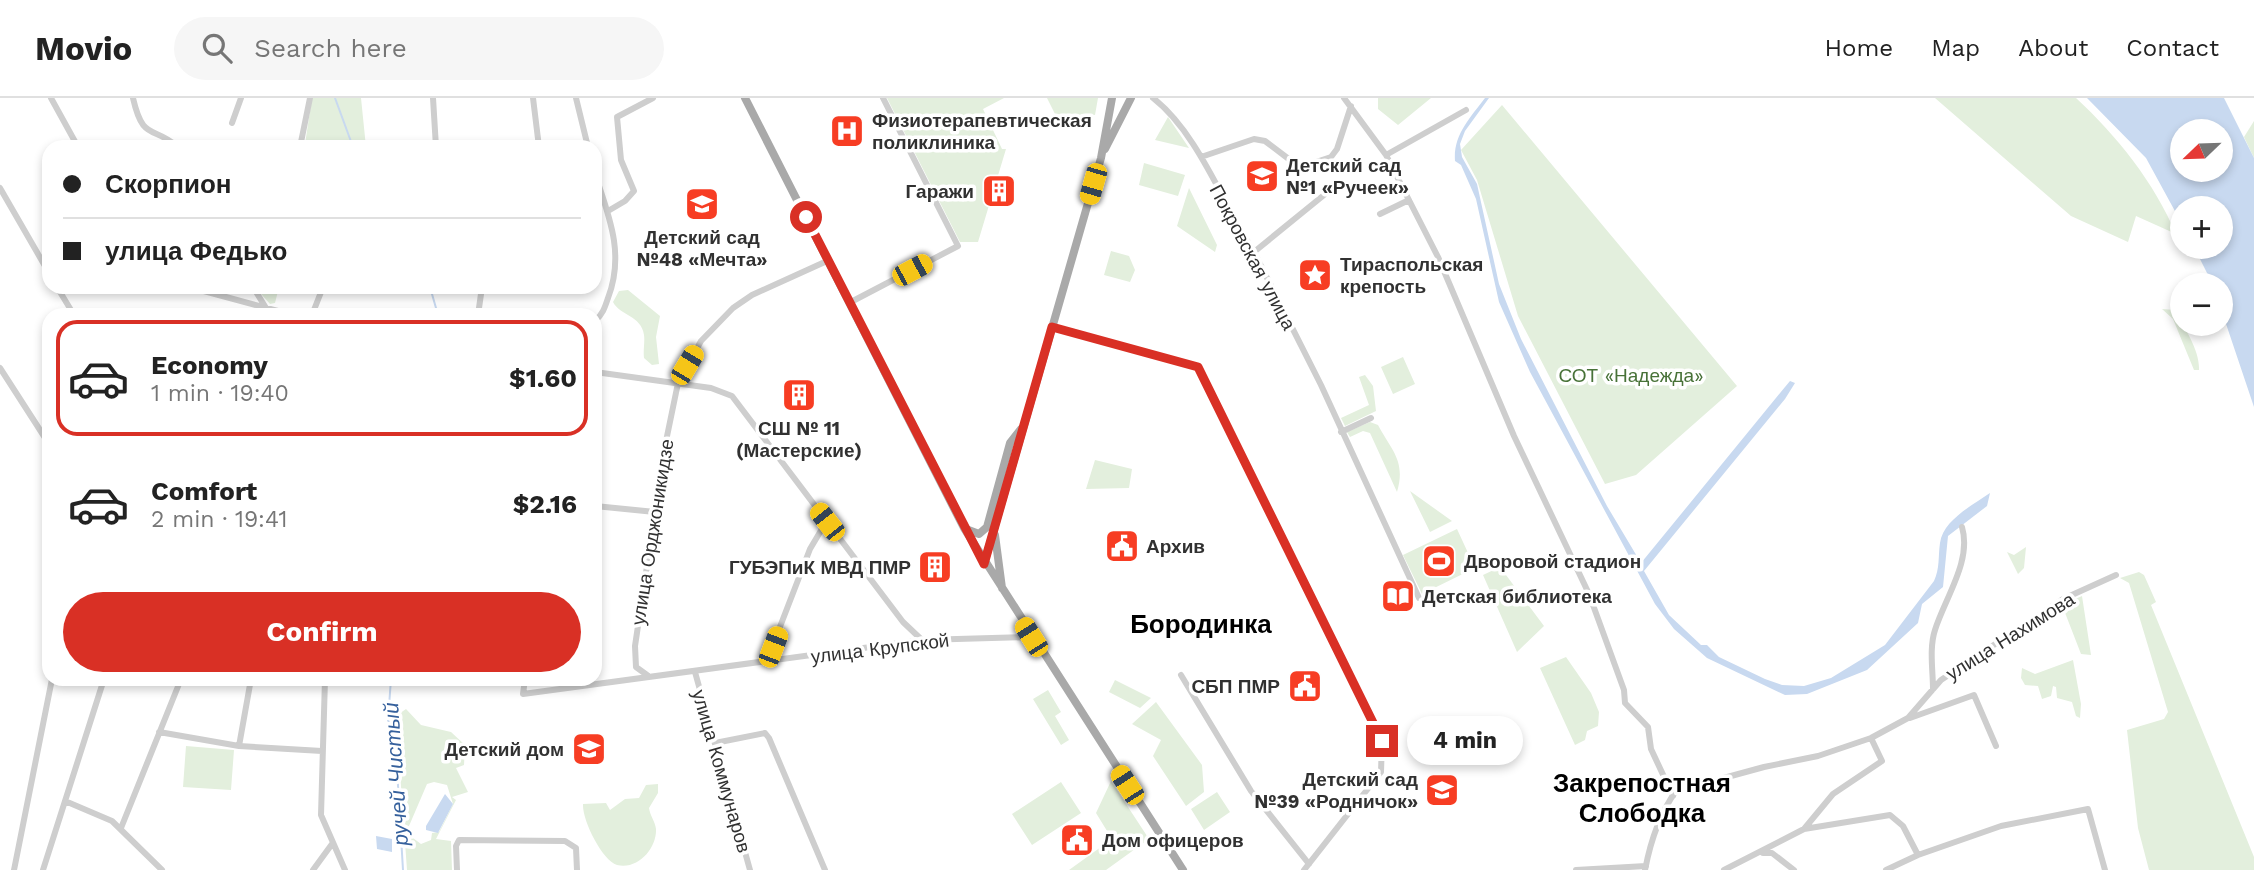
<!DOCTYPE html>
<meta charset="utf-8">
<style>
:root{--surface:#fff;--page:#f6f6f6;--text:#222;--muted:#767676;--line:#e0e0e0;--accent:#d93025}
body{margin:0;font-family:"Work Sans",sans-serif;background:var(--page);color:var(--text);height:100vh;display:flex;flex-direction:column;font-size:26px;white-space:nowrap}
*{box-sizing:border-box;margin:0}
p{font-size:23px;color:var(--muted)}
.icon{flex:none;width:38px;height:38px;fill:none;stroke:currentColor;stroke-width:2;stroke-linecap:round;stroke-linejoin:round}
.map{position:relative;flex:1;overflow:hidden}
.sheet{position:absolute;left:42px;top:210px;width:560px;height:378px;display:flex;flex-direction:column;background:var(--surface);border-radius:21px;box-shadow:0 4px 10px #0003}
.sheet>*{flex:none}
.banner{position:absolute;left:42px;top:42px;width:560px;height:154px;border-radius:21px;box-shadow:0 4px 10px #0003;display:grid;align-content:center;height:154px;padding:0 21px;background:var(--surface)}
.needle{width:46px;rotate:247deg}
.tools{position:absolute;left:2170px;top:21px;display:grid;gap:14px}
.tools a{display:grid;place-items:center;width:63px;height:63px;border-radius:50%;background:var(--surface);box-shadow:0 4px 10px #0003;font-size:35px}
.end{position:absolute;width:32px;height:32px;margin:-16px;border:9px solid #d93025;background:#fff;box-shadow:0 0 0 4px #fff}
.from{border-radius:50%}
.bubble{position:absolute;height:49px;border-radius:24px;background:var(--surface);box-shadow:0 4px 10px #0003;font-size:23px;font-weight:700;line-height:49px;text-align:center}
.car{position:absolute;width:21px;height:42px;margin:-21px -10px;border-radius:9px;box-shadow:0 0 5px 2px #0007;background:linear-gradient(#f5c518 24%,#345 0 40%,#f5c518 0 76%,#345 0 86%,#f5c518 0)}
.banner b{display:flex;align-items:center;gap:24px;height:66px;font-size:26px}
.banner b+b{border-top:2px solid var(--line)}
.banner i{width:18px;height:18px;background:var(--text)}
ul{padding:12px 0 0;list-style:none}
li{display:flex;align-items:center;gap:21px;height:116px;margin:0 14px 10px;padding:0 7px;border:4px solid transparent;border-radius:21px}
li div{flex:1}
li b{display:block;font-size:26px}
li em{font-style:normal;font-weight:700}
li.active{border-color:var(--accent)}
li>.icon{width:63px;height:63px;stroke-width:1.5}
.action{display:flex;gap:14px;margin-top:auto;padding:14px 21px}
.action a{flex:1;height:80px;border-radius:42px;background:var(--accent);color:#fff;font-size:28px;font-weight:700;line-height:80px;text-align:center}
header{display:flex;align-items:center;gap:42px;box-sizing:border-box;height:98px;padding:0 35px;background:var(--surface);border-bottom:2px solid var(--line)}
header strong{font-size:33px}
nav{display:flex;gap:38px;margin-inline-start:auto;font-size:24px}
.search{width:490px;height:63px;background:var(--page);display:flex;align-items:center;gap:18px;box-sizing:border-box;padding:0 24px;border-radius:38px;color:var(--muted);font-size:26px}
.map>svg:first-child{display:block}
.green{fill:#e3efdd;fill-rule:evenodd}
.water{fill:#c8d9f0;fill-rule:evenodd}
.lines{fill:none;stroke-linecap:round;stroke-linejoin:round}
.stream{stroke:#c8d9f0;stroke-width:2}
.minor{stroke:#cecece;stroke-width:6}
.major{stroke:#a9a9a9;stroke-width:8}
.route{stroke:#d93025;stroke-width:9}
.labels{text-anchor:middle;stroke-width:7;stroke-linejoin:round;paint-order:stroke}
.poi-label{font-size:19px;font-weight:bold;fill:#313131;stroke:#fff;text-anchor:start}
.street-label{font-size:19px;fill:#313131;stroke:#fff}
.park-label{font-size:19px;fill:#487238;stroke:#fff}
.water-label{font-size:21px;font-style:italic;fill:#35609c;stroke:#fff}
.district-label{font-size:26px;font-weight:bold;fill:#000;stroke:#fff}
</style>
<header>
<strong>Movio</strong>
<div class="search"><svg class="icon" aria-label="search" viewBox="0 0 24 24"><circle cx="10" cy="10" r="6"/><path d="M15 15l6 6"/></svg>Search here</div>
<nav><a>Home</a><a>Map</a><a>About</a><a>Contact</a></nav>
</header>
<div class="map">
<svg width="2254" height="772" viewBox="0 0 2254 772">
<rect width="100%" height="100%" fill="#fff"/>
<!-- green -->
<path class="green" d="M312 0H361L366 49H308L305 46Z
M887 0H1004L983 11 1002 51H1006L978 144H960Z
M1047 0H1098L1095 17 1082 16 1059 24Z
M1378 0H1431L1398 27 1378 11Z
M1935 0H2076C2117 38 2154 84 2176 136L2136 118 2128 144 2071 118Z
M1502 7 1737 288 1636 377 1605 386 1518 218 1477 82 1461 52Z
M1168 19 1189 50 1155 42Z
M2254 23V60L2244 39Z
M1144 65 1185 77 1178 98 1139 87Z
M1189 90 1217 147 1215 154 1177 128Z
M1111 153 1129 158 1135 172 1130 184 1104 177Z
M255 189H279L275 205 270 206Z
M628 192 660 218 656 239 659 266 652 267 644 260C643 252 645 244 644 237 641 217 620 218 613 204L619 193Z
M2162 211 2175 212C2184 230 2200 252 2199 272H2194L2173 221Z
M1403 259 1415 286 1393 296 1381 269Z
M1365 277 1373 288 1376 313 1345 328 1341 320 1369 307 1359 279Z
M1370 324 1378 327C1392 353 1406 363 1397 394L1370 335 1363 333 1350 339 1347 334Z
M1095 362 1132 371 1129 390 1086 391Z
M1410 393 1452 423 1430 434Z
M1457 431 1475 470 1422 496 1403 457Z
M2026 449 2024 470 2018 476 2007 454 2014 457Z
M1500 469 1544 528 1517 554 1483 477Z
M2139 474 2144 477 2156 504 2151 507 2254 759V772H2149L2138 730 2127 632 2164 621 2168 614 2129 485 2120 480Z
M2082 498 2091 557 2081 556 2062 507Z
M1566 559 1591 595 1599 614 1598 628 1587 633 1585 642 1575 647 1540 570Z
M2073 562 2081 606 2080 620 2076 618 2072 604 2057 600 2056 589 2053 588 2051 598 2042 601 2038 588 2025 587 2021 580 2022 570 2035 576Z
M1115 582 1151 600 1140 610 1109 594Z
M1048 592 1061 614 1055 618 1069 642 1061 647 1033 601Z
M1156 604 1202 667 1204 694 1186 708 1153 658 1161 642 1132 626Z
M406 611 421 627 451 634 465 647 464 667 456 670 468 694 452 699 456 702 436 741 451 743 452 772H407L396 618ZM434 684 447 687 453 706 439 734 432 735 431 742 421 746 413 740 409 728 427 686Z
M186 648 234 652 231 692 183 689Z
M1111 683 1149 741 1106 772H1069L1112 741 1096 715Z
M1061 684 1081 715 1032 747 1012 716Z
M658 686V695L649 710C650 718 655 723 656 731 657 749 639 772 617 767 602 762 582 722 583 706L606 705 610 712 625 701 639 700 646 687Z
M1217 694 1230 714 1204 732 1191 711Z"/>
<!-- water -->
<path class="water" d="M1485 0H1489L1465 33 1460 46 1462 59 1477 86 1499 186 1521 241 1607 408 1641 465 1785 289 1790 283 1795 285 1785 301 1644 473 1669 517 1701 547H1707L1719 559 1765 581 1782 587 1804 588 1831 580 1885 547 1934 483C1940 470 1938 459 1940 445 1943 422 1973 407 1990 395L1987 408 1948 438 1943 489 1922 506 1918 525 1867 572 1807 596 1785 597 1707 560 1674 531 1655 506 1530 274 1499 204 1476 101 1461 67 1455 63C1453 37 1470 20 1485 0Z
M2087 0H2224L2254 60V309L2221 211V187H2213L2194 149H2221V110H2182V126L2146 60ZM2221 33V72H2182V33Z
M445 696 453 706 438 735 426 732V728Z
M376 738 392 741V754L377 751Z"/>
<g class="lines">
<!-- stream -->
<path class="stream" d="M335 0 353 49
M430 189 438 217
M391 581 388 622 395 637 403 772"/>
<!-- minor -->
<path class="minor" d="M51 0 78 49
M133 0C143 44 153 27 178 49
M433 0 436 49
M533 0 539 49
M576 0 588 49
M1153 0C1198 35 1223 106 1254 154L1321 287 1419 500
M1344 0 1386 57 1438 159 1514 338 1589 496 1624 592 1625 605 1648 629 1651 651 1673 698
M232 25 241 0
M300 49 310 0
M1386 57 1466 12
M1201 59 1254 41 1265 43 1294 65H1313L1331 59 1337 51 1351 8
M595 76C609 118 625 156 608 200 605 209 603 216 595 223
M0 90 49 175
M608 113 625 103 634 93 621 62 617 19 653 0
M1380 116 1409 102
M1254 154 1324 97
M57 189 74 217
M189 189 293 217
M253 189 266 210
M849 205 958 148 883 0
M312 217 323 189
M478 217 482 189
M1052 229 1198 269 1382 643 1381 674 1304 772
M0 270 49 346
M595 274 711 290 732 298 903 524 922 542
M1341 334 1371 320
M595 408 655 414
M766 565 810 451 826 424
M695 574 750 772
M647 577 636 569 635 548 665 348 678 285 701 243 733 210 752 197 827 163
M1181 577 1251 693 1309 766
M322 581 340 584
M325 581 321 717 345 772
M525 581 523 596 922 542 1031 539
M1933 591C1933 573 1929 550 1935 532 1945 500 1972 463 1962 429
M1910 620 1974 597 1996 648
M159 634 239 648 322 653
M715 645 765 635 769 640 825 772
M239 648 251 581
M65 703 112 723 162 772
M121 730 181 581
M1804 731 1890 717 1903 728 1918 757
M1763 755H1772L1794 772
M14 772 52 581
M43 772 104 581
M313 772 332 746
M457 772 456 748 459 742 565 743 576 750 577 772
M1576 772 1646 768
M1645 772C1650 746 1660 715 1676 693L1764 669 1818 658 1871 640 1908 620 1941 582 2063 501 2116 477
M1724 772 1804 731 1833 696 1882 663 1871 640
M1886 772 1918 757 2001 728 2088 711 2105 772"/>
<!-- major -->
<path class="major" d="M745 0 964 430 1183 772
M1105 51 1131 0
M966 431 979 436 987 429 1010 345 1021 331
M995 437 1002 490
M984 466 1101 60 1112 0"/>
</g>
<g class="lines">
<!-- route -->
<path class="route" d="M806 119 984 466 1052 229 1198 269 1382 643"/>
</g>
<!-- icons -->
<defs>
<g id="hospital-square" transform="scale(1.75)"><rect x="-9" y="-9" width="18" height="18" rx="4" fill="#f73d23" stroke="#fff"/><path d="M-5-5h3v3.5h4V-5h3V5h-3V1.5h-4V5h-3Z" fill="#fff"/></g>
<g id="school-square" transform="scale(1.75)"><rect x="-9" y="-9" width="18" height="18" rx="4" fill="#f73d23" stroke="#fff"/><path d="M0-5L7-2L0 1L-7-2ZM-4 1L0 2.5L4 1V4Q0 6-4 4Z" fill="#fff"/></g>
<g id="building-square" transform="scale(1.75)"><rect x="-9" y="-9" width="18" height="18" rx="4" fill="#f73d23" stroke="#fff"/><path d="M-4-6H4V6H1V3H-1V6H-4ZM-2.5-4.3h1.7v1.8h-1.7ZM.8-4.3h1.7v1.8H.8ZM-2.5-1h1.7V.8h-1.7ZM.8-1h1.7V.8H.8Z" fill="#fff"/></g>
<g id="sight-square" transform="scale(1.75)"><rect x="-9" y="-9" width="18" height="18" rx="4" fill="#f73d23" stroke="#fff"/><path d="M0-6L1.8-2.2L6-1.7L2.9 1.2L3.7 5.4L0 3.3L-3.7 5.4L-2.9 1.2L-6-1.7L-1.8-2.2Z" fill="#fff"/></g>
<g id="civic-square" transform="scale(1.75)"><rect x="-9" y="-9" width="18" height="18" rx="4" fill="#f73d23" stroke="#fff"/><path d="M-.6-6.5H3V-4.5H.6V-3L4-1V1h2V6H-6V1h2V-1L-.6-3ZM-1.2 2.5V6h2.4V2.5Z" fill="#fff"/></g>
<g id="stadium-square" transform="scale(1.75)"><rect x="-9" y="-9" width="18" height="18" rx="4" fill="#f73d23" stroke="#fff"/><path d="M0-5a6.5 5 0 1 0 0 10a6.5 5 0 1 0 0-10ZM-3.5-1.8h7v3.6h-7Z" fill="#fff"/></g>
<g id="library-square" transform="scale(1.75)"><rect x="-9" y="-9" width="18" height="18" rx="4" fill="#f73d23" stroke="#fff"/><path d="M-6-4Q-3-5.5-.7-3.5V5Q-3 3-6 4ZM6-4Q3-5.5 .7-3.5V5Q3 3 6 4Z" fill="#fff"/></g>
</defs>
<g fill-rule="evenodd">
<use href="#hospital-square" x="847" y="33"/>
<use href="#school-square" x="1262" y="78"/>
<use href="#building-square" x="999" y="93"/>
<use href="#school-square" x="702" y="106"/>
<use href="#sight-square" x="1315" y="177"/>
<use href="#building-square" x="799" y="297"/>
<use href="#civic-square" x="1122" y="448"/>
<use href="#stadium-square" x="1439" y="463"/>
<use href="#building-square" x="935" y="469"/>
<use href="#library-square" x="1398" y="498"/>
<use href="#civic-square" x="1305" y="588"/>
<use href="#school-square" x="589" y="651"/>
<use href="#school-square" x="1442" y="692"/>
<use href="#civic-square" x="1077" y="742"/>
</g>
<g class="labels">
<!-- poi labels -->
<g class="poi-label">
<text x="872" y="29">Физиотерапевтическая<tspan x="872" dy="22">поликлиника</tspan></text>
<text x="1286" y="74">Детский сад<tspan x="1286" dy="22">№1 «Ручеек»</tspan></text>
<text x="974" y="100" text-anchor="end">Гаражи</text>
<text x="702" y="146" text-anchor="middle">Детский сад<tspan x="702" dy="22">№48 «Мечта»</tspan></text>
<text x="1340" y="173">Тираспольская<tspan x="1340" dy="22">крепость</tspan></text>
<text x="799" y="337" text-anchor="middle">СШ № 11<tspan x="799" dy="22">(Мастерские)</tspan></text>
<text x="1146" y="455">Архив</text>
<text x="1464" y="470">Дворовой стадион</text>
<text x="911" y="476" text-anchor="end">ГУБЭПиК МВД ПМР</text>
<text x="1422" y="505">Детская библиотека</text>
<text x="1280" y="595" text-anchor="end">СБП ПМР</text>
<text x="564" y="658" text-anchor="end">Детский дом</text>
<text x="1418" y="688" text-anchor="end">Детский сад<tspan x="1418" dy="22">№39 «Родничок»</tspan></text>
<text x="1102" y="749">Дом офицеров</text>
</g>
<!-- street labels -->
<g class="street-label">
<text transform="translate(1253 159) rotate(62)" y="7">Покровская улица</text>
<text transform="translate(652 434) rotate(-81)" y="7">улица Орджоникидзе</text>
<text transform="translate(2010 538) rotate(-32)" y="7">улица Нахимова</text>
<text transform="translate(880 550) rotate(-7)" y="7">улица Крупской</text>
<text transform="translate(722 673) rotate(74)" y="7">улица Коммунаров</text>
</g>
<!-- park labels -->
<g class="park-label">
<text x="1631" y="284">СОТ «Надежда»</text>
</g>
<!-- water labels -->
<g class="water-label">
<text transform="translate(396 676) rotate(-94)" y="7">ручей Чистый</text>
</g>
<!-- district labels -->
<g class="district-label">
<text x="1201" y="535">Бородинка</text>
<text x="1642" y="694">Закрепостная<tspan x="1642" dy="30">Слободка</tspan></text>
</g>
</g>
</svg>
<div class="tools">
<a><svg class="needle" viewBox="-14 -14 28 28"><path d="M0-13l5 13h-10z" fill="#e53935"/><path d="M0 13l5-13h-10z" fill="#767676"/></svg></a>
<a>+</a>
<a>−</a>
</div>
<i class="end from" style="left:806px;top:119px"></i>
<i class="end" style="left:1382px;top:643px"></i>
<div class="bubble" style="left:1407px;top:618px;width:116px">4 min</div>
<i class="car" style="left:1093px;top:86px;rotate:196deg"></i>
<i class="car" style="left:912px;top:172px;rotate:62deg"></i>
<i class="car" style="left:687px;top:267px;rotate:31deg"></i>
<i class="car" style="left:827px;top:424px;rotate:322deg"></i>
<i class="car" style="left:1031px;top:539px;rotate:328deg"></i>
<i class="car" style="left:773px;top:549px;rotate:21deg"></i>
<i class="car" style="left:1127px;top:687px;rotate:327deg"></i>
<div class="banner">
<b><i class="from"></i>Скорпион</b>
<b><i></i>улица Федько</b>
</div>
<section class="sheet">
<ul>
<li class="active"><svg class="icon" aria-label="car" viewBox="0 0 24 24"><path d="M5 17H2v-5l4-1 3-4h7l3 4 3 1v5h-3M9 17h6M6 11h13"/><circle cx="7" cy="17" r="2"/><circle cx="17" cy="17" r="2"/></svg><div><b>Economy</b><p>1 min · 19:40</p></div><em>$1.60</em></li>
<li><svg class="icon" aria-label="car" viewBox="0 0 24 24"><path d="M5 17H2v-5l4-1 3-4h7l3 4 3 1v5h-3M9 17h6M6 11h13"/><circle cx="7" cy="17" r="2"/><circle cx="17" cy="17" r="2"/></svg><div><b>Comfort</b><p>2 min · 19:41</p></div><em>$2.16</em></li>
</ul>
<div class="action"><a>Confirm</a></div>
</section>
</div>
